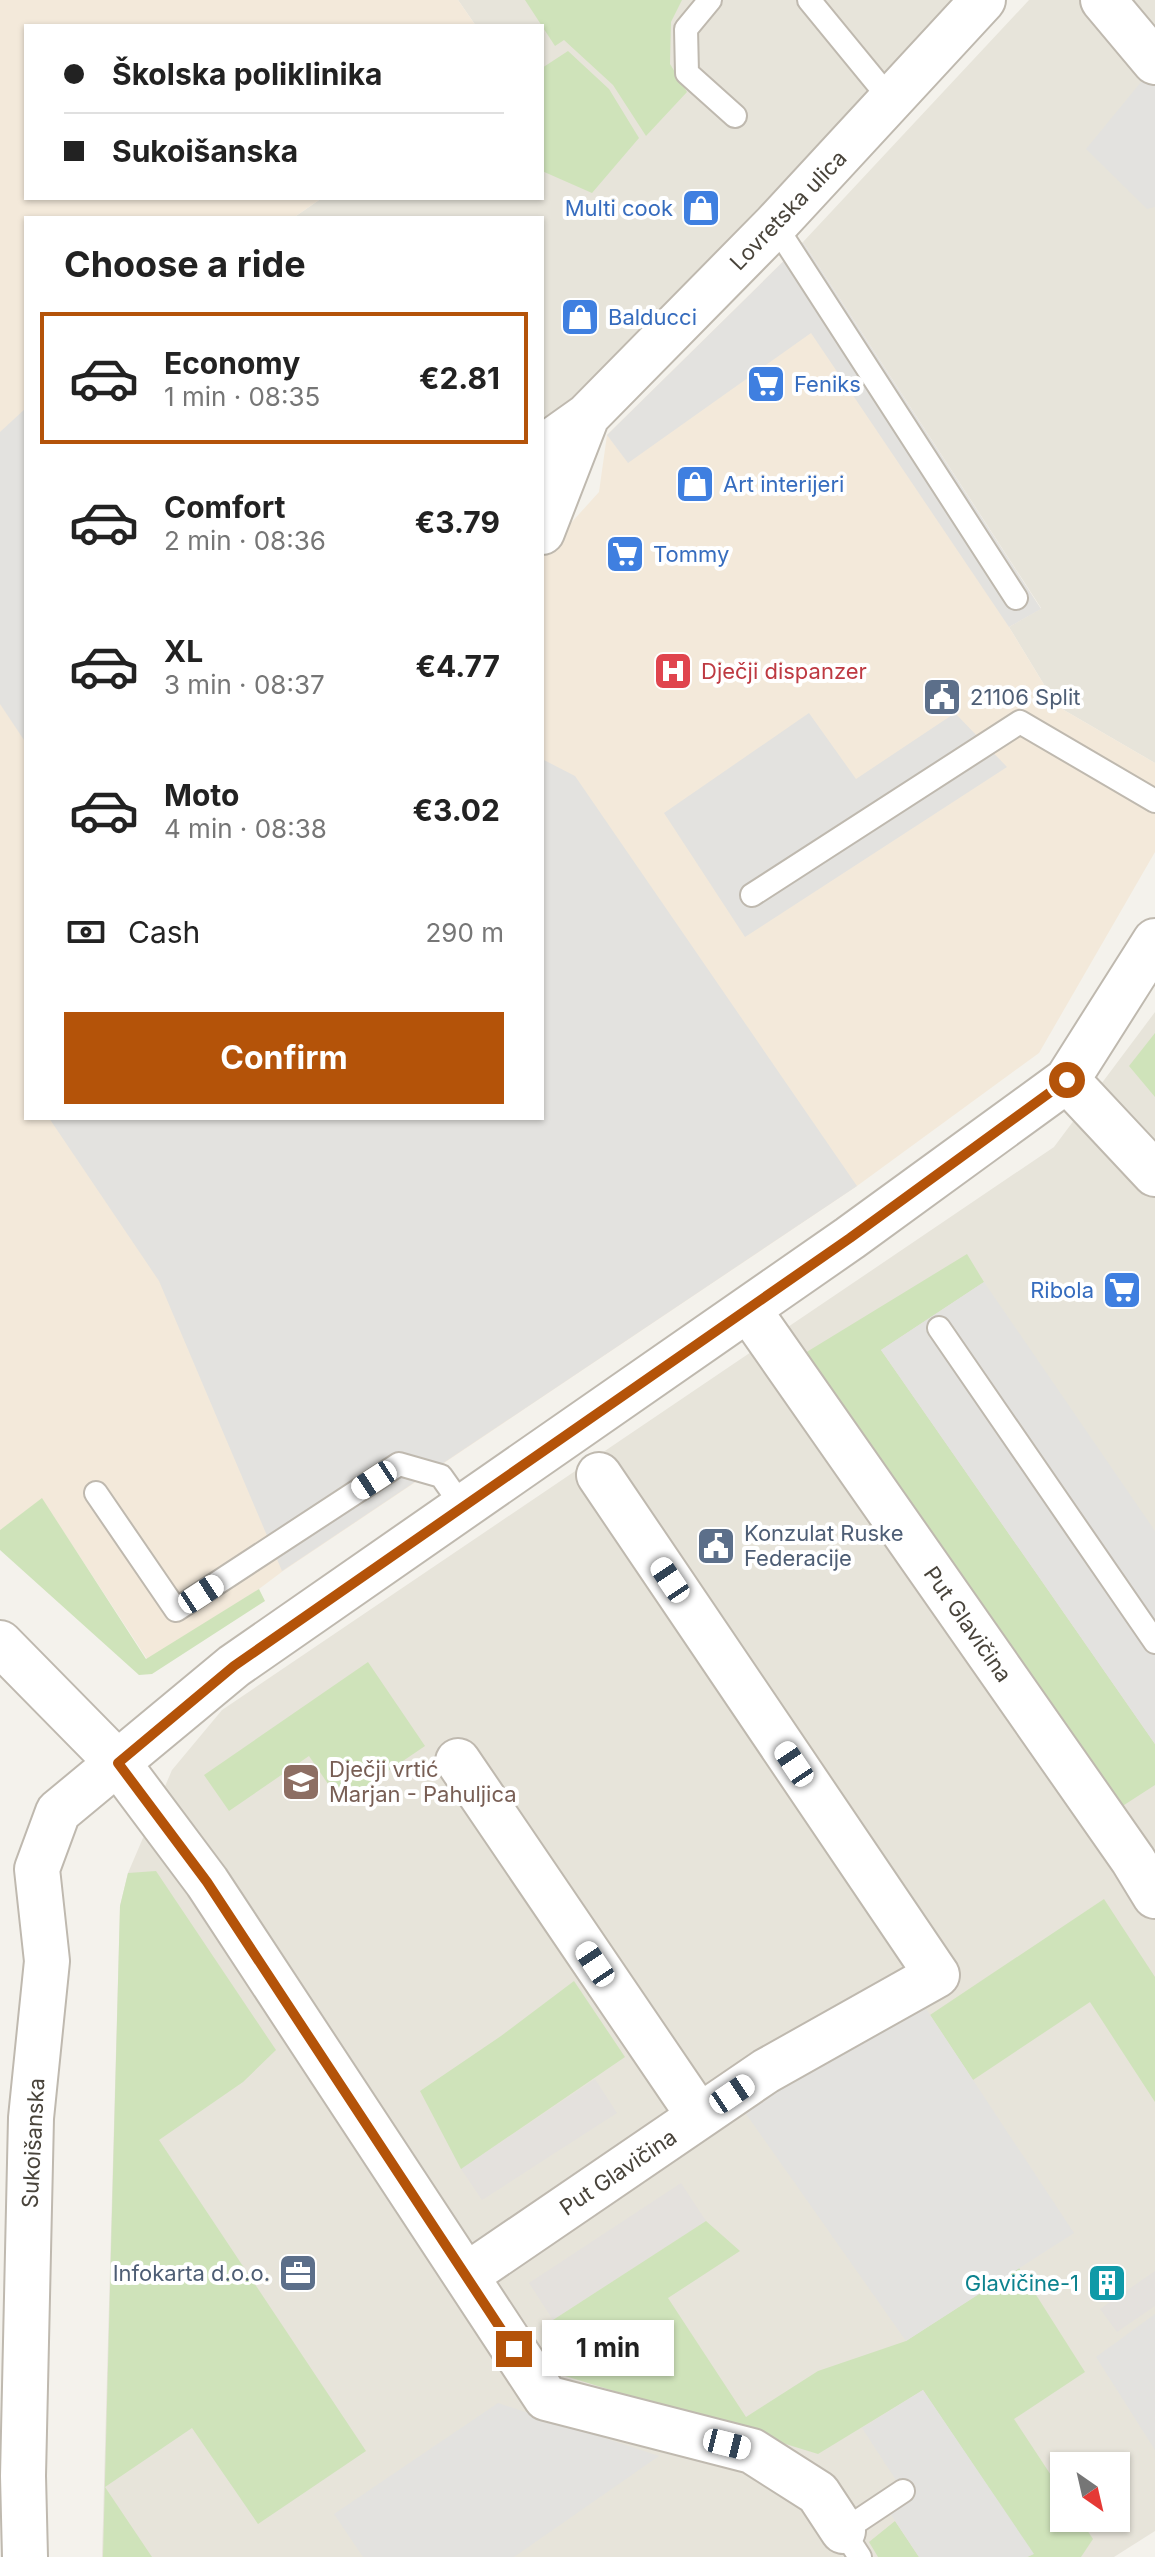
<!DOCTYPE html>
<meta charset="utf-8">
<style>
:root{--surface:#fff;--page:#f2f2f2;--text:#222;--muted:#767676;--line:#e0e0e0;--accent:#b45309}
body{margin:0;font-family:Inter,sans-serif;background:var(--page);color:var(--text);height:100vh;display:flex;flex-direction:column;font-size:30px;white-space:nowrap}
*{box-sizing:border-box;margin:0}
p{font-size:26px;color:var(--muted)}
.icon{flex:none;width:44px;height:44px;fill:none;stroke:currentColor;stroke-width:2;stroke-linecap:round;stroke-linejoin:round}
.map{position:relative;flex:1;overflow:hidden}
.side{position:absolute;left:24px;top:216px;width:520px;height:904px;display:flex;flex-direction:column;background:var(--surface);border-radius:0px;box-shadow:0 2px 6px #0004}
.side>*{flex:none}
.banner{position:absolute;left:24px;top:24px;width:520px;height:176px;border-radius:0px;box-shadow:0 2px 6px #0004;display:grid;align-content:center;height:176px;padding:0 40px;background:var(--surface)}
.needle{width:52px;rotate:146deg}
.controls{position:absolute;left:1050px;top:2452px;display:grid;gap:16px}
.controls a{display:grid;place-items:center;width:80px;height:80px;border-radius:0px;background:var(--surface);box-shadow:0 2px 6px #0004;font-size:40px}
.end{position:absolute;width:36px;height:36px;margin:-18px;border:10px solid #b45309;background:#fff;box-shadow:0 0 0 4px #fff}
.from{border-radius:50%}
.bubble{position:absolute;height:56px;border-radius:0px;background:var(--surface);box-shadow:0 2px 6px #0004;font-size:26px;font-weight:700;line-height:56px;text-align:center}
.car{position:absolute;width:24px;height:48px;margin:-24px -12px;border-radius:10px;box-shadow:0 0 6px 2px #0007;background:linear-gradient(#fff 24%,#345 0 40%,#fff 0 76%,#345 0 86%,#fff 0)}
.banner b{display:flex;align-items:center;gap:28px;height:76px;font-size:30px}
.banner b+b{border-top:2px solid var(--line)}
.banner i{width:20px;height:20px;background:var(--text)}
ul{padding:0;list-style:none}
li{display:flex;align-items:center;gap:24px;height:132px;margin:0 16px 12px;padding:0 24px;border:4px solid transparent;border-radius:0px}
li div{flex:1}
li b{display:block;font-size:30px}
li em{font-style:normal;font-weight:700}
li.active{border-color:var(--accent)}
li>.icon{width:72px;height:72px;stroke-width:1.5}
h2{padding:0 40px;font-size:36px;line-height:96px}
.pay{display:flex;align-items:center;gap:20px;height:88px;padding:0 40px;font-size:30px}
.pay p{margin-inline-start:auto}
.cta{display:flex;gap:16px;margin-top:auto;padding:16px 40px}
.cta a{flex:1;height:92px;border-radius:0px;background:var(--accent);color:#fff;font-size:32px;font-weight:700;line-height:92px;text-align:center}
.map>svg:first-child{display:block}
.residential{fill:#e7e4da;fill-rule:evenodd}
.commercial{fill:#f3e9da}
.industrial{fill:#e4e1dd}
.green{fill:#cfe3ba}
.parking{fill:#e3e2df}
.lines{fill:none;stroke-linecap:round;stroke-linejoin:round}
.lane-casing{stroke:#bfb9af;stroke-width:26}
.street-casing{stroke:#bfb9af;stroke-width:48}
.lane{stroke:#fff;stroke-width:22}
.street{stroke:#fff;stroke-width:44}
.route{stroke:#b45309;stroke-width:10}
.labels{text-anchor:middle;stroke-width:8;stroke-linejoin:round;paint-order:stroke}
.shop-label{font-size:22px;fill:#366cbe;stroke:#fff;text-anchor:start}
.street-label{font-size:22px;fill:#48433a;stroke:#fff}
.health-label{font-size:22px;fill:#be3a42;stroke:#fff;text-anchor:start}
.service-label{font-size:22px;fill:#4e5e75;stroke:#fff;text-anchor:start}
.education-label{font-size:22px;fill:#785e54;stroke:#fff;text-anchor:start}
.culture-label{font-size:22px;fill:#0d838f;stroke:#fff;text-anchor:end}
</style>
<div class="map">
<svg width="1155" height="2557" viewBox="0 0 1155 2557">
<rect width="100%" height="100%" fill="#f4f2ec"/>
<!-- residential -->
<path class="residential" d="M458 0H953L559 421 542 434V218H293L322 198H542V26H476Z
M1029 0H1155V763L1057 706 1009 627 1041 608 803 242Z
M1155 1012V2531L1114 2557H102L120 1906 128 1873 172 1770 222 1710 1054 1147ZM1064 2466H1116V2518H1064Z"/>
<!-- commercial -->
<path class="commercial" d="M0 0H458L476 26H26V198H322L293 218H26V1118H542V555L599 492 607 435 803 242 1041 609 1009 627 1057 706 1155 763V852L1039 1053 857 1186 283 1571 259 1589 147 1659 42 1499 0 1530Z"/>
<!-- industrial -->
<path class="industrial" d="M595 2079 617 2113 482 2200 461 2169Z
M681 2183 706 2221 553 2320 529 2283Z
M1155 2271V2306L1117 2332 1100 2309Z"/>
<!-- green -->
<path class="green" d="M525 0H682L671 22 670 64 687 92 646 136 613 85 564 40 555 46Z
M568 51 609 89 639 138 592 193 542 171V68Z
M1155 1033V1097L1129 1066Z
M967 1254 984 1282 881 1350 1155 1744V1785L1104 1818 787 1364Z
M42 1498 146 1659 259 1589 265 1601 152 1674 139 1675 0 1550V1530Z
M368 1662 425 1746 341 1803 309 1756 229 1811 204 1775Z
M156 1871 276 2050 243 2082 159 2140 366 2451 258 2524 192 2428 105 2487 152 2557H103L120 1906 128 1873Z
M1104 1899 1155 1977V2102L1090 2002 973 2080 930 2015Z
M574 1981 625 2057 461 2169 420 2091 501 2036Z
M706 2221 740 2251 668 2298 746 2417 818 2371 906 2341 1019 2268 1085 2372 1014 2419 1064 2495V2518H1079L1093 2539 1081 2557H1027L1033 2554 923 2390 818 2454 562 2375 553 2320Z
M895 2521 919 2557H878L869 2542Z"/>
<!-- parking -->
<path class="parking" d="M1155 65V207L1147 209 1086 149Z
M803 242 1041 609 1009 627 811 333 628 463 607 435Z
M26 408V743L0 704V432Z
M809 713 856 779 955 713 1007 767 745 937 664 813Z
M542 759 575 776 857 1186 282 1571 159 1281 49 1118H542Z
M984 1282 1155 1531V1744L881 1350Z
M913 1989 1074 2233 906 2341 732 2094Z
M1155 2314V2450L1096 2357Z
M923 2390 1034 2554 1027 2557H919L884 2504 903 2491 862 2428Z
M498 2403 659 2456 514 2557H363L334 2514Z"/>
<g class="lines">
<!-- lane casing -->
<g class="lane-casing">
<path id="lane" d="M710 0 686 29 687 73 735 116
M809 0 891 100
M775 225 1016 598
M752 895 1020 722 1155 801
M939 1328 1155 1642
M96 1493 176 1610 399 1464 441 1476 463 1507
M860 2557 843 2531 903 2491"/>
</g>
<!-- street casing -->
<g class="street-casing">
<path id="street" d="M1103 0 1155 62
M542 448 587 416 775 225 983 0
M542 532 587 416
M1067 1080 1155 1174
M748 1309 1133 1860 1155 1896
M0 1643 118 1763 207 1882 546 2398 752 2451 818 2493 843 2531
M458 1761 699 2116
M467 2275 766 2071 937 1975 599 1475
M25 2557 23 2476 31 2118 47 1961 37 1869 58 1812 234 1666 850 1238 1067 1080 1155 941"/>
</g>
<!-- lane -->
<use href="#lane" class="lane"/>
<!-- street -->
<use href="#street" class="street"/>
</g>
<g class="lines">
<!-- route -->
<path class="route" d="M514 2349 207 1882 118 1763 234 1666 850 1238 1067 1080"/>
</g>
<!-- icons -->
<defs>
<g id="shop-square" transform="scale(2)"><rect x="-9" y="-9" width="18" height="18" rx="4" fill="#3f7fe0" stroke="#fff"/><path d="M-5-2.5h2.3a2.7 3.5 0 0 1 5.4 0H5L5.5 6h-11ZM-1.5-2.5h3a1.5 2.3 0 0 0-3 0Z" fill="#fff"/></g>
<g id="supermarket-square" transform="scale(2)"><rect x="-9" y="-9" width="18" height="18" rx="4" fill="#3f7fe0" stroke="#fff"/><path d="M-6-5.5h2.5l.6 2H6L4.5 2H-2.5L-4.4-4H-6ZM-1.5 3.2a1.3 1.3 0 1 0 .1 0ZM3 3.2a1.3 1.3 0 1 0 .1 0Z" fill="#fff"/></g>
<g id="hospital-square" transform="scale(2)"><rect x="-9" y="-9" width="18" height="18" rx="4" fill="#e0444e" stroke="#fff"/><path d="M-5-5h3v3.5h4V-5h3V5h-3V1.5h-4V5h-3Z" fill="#fff"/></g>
<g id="civic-square" transform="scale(2)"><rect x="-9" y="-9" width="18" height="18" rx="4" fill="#5c6f8a" stroke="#fff"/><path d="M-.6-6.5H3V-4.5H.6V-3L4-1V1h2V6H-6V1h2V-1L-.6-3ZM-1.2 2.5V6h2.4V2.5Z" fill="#fff"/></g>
<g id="school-square" transform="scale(2)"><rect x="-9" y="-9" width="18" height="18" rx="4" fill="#8d6e63" stroke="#fff"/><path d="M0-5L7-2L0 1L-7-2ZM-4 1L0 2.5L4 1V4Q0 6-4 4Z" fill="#fff"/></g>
<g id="office-square" transform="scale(2)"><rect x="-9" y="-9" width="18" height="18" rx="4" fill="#5c6f8a" stroke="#fff"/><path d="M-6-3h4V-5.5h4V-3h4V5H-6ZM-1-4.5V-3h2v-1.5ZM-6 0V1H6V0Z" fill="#fff"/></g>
<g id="building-square" transform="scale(2)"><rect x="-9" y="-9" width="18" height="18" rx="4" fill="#0f9aa8" stroke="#fff"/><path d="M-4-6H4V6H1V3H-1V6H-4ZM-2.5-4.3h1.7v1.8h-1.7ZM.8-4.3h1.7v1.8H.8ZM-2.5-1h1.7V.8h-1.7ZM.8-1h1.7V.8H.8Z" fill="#fff"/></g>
</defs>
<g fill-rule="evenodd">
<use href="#shop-square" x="701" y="208"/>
<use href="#shop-square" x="580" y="317"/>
<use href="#supermarket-square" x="766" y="384"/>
<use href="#shop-square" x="695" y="484"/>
<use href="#supermarket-square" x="625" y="554"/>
<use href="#hospital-square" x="673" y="671"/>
<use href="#civic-square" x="942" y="697"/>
<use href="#supermarket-square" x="1122" y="1290"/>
<use href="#civic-square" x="716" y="1546"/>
<use href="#school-square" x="301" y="1782"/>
<use href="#office-square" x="298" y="2273"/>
<use href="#building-square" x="1107" y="2283"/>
</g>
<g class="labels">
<!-- shop labels -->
<g class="shop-label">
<text x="673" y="216" text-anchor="end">Multi cook</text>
<text x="608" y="325">Balducci</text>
<text x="794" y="392">Feniks</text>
<text x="723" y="492">Art interijeri</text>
<text x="653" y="562">Tommy</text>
<text x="1094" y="1298" text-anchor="end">Ribola</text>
</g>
<!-- street labels -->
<g class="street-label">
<text transform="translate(788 210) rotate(-46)" y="8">Lovretska ulica</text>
<text transform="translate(968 1624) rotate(55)" y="8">Put Glavičina</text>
<text transform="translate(33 2143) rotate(-87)" y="8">Sukoišanska</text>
<text transform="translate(618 2172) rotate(-34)" y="8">Put Glavičina</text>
</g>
<!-- health labels -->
<g class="health-label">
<text x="701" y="679">Dječji dispanzer</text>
</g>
<!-- service labels -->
<g class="service-label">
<text x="970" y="705">21106 Split</text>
<text x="744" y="1541">Konzulat Ruske<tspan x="744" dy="25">Federacije</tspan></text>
<text x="270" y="2281" text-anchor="end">Infokarta d.o.o.</text>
</g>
<!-- education labels -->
<g class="education-label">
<text x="329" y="1777">Dječji vrtić<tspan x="329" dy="25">Marjan - Pahuljica</tspan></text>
</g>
<!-- culture labels -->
<g class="culture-label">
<text x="1079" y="2291">Glavičine-1</text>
</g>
</g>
</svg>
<div class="controls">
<a><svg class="needle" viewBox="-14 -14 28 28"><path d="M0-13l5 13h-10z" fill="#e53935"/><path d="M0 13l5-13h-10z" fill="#767676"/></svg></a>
</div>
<i class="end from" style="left:1067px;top:1080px"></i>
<i class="end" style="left:514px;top:2349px"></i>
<div class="bubble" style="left:542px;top:2320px;width:132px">1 min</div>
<i class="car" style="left:374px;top:1480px;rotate:237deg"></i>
<i class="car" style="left:670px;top:1580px;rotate:326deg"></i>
<i class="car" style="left:201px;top:1594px;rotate:57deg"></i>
<i class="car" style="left:794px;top:1764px;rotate:326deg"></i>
<i class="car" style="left:595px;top:1964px;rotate:326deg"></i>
<i class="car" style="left:732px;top:2094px;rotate:56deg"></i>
<i class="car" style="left:727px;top:2444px;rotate:104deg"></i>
<div class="banner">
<b><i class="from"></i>Školska poliklinika</b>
<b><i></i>Sukoišanska</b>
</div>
<section class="side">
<h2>Choose a ride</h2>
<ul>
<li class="active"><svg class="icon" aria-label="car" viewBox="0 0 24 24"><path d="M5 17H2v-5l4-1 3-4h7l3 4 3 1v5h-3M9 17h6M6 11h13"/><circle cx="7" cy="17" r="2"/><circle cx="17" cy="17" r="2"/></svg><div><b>Economy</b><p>1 min · 08:35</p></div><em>€2.81</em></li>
<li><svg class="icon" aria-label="car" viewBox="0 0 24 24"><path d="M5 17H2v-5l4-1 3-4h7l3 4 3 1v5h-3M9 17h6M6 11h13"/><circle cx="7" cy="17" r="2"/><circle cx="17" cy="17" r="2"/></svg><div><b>Comfort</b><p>2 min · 08:36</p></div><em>€3.79</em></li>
<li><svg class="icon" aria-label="car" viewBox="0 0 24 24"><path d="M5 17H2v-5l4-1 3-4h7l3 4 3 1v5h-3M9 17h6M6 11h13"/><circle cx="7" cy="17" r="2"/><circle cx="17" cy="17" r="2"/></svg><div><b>XL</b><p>3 min · 08:37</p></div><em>€4.77</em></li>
<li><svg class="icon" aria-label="car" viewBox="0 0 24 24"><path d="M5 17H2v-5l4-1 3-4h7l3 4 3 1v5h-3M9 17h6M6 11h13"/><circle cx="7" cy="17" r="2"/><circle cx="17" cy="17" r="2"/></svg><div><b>Moto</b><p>4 min · 08:38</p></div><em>€3.02</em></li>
</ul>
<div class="pay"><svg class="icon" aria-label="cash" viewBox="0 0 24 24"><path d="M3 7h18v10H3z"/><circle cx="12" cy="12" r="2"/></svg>Cash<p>290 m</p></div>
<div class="cta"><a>Confirm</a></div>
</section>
</div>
